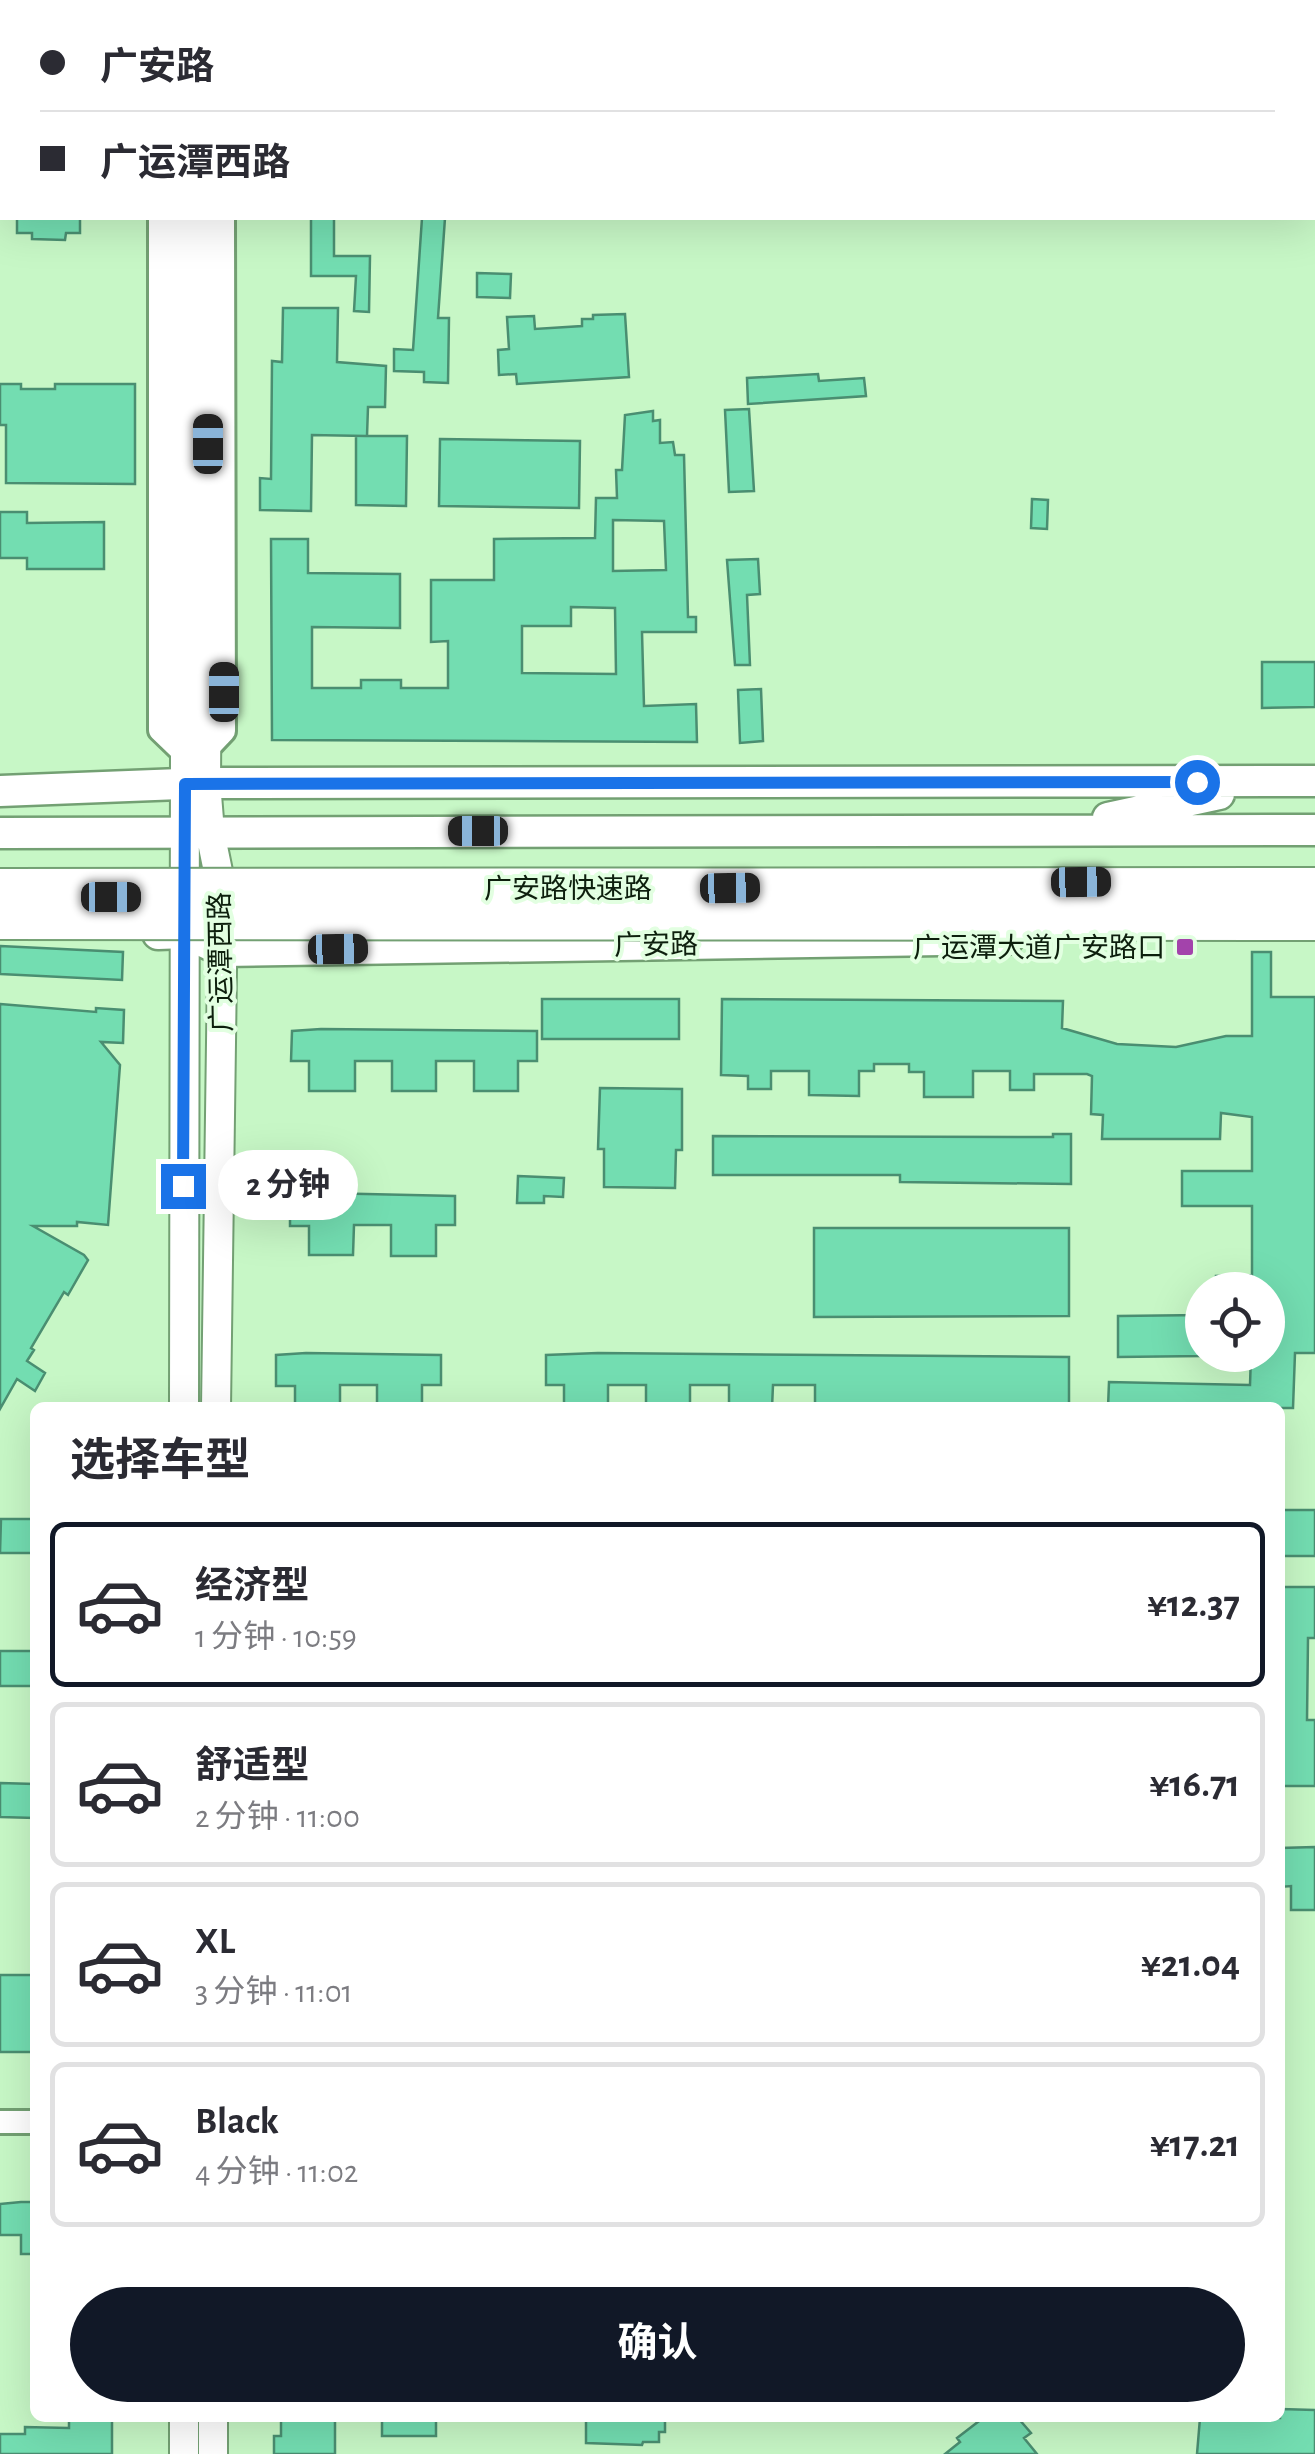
<!DOCTYPE html>
<html lang="zh">
<meta charset="utf-8">
<style>
:root{--surface:#fff;--page:#f2f2f3;--text:#2b2b33;--muted:#7c7c81;--line:#e1e1e2;--accent:#111827}
body{margin:0;font-family:"Alegreya Sans","Noto Sans SC",sans-serif;background:var(--page);color:var(--text);height:100vh;display:flex;flex-direction:column;font-size:38px;white-space:nowrap}
*{box-sizing:border-box;margin:0}
p{font-size:32px;color:var(--muted)}
.icon{flex:none;width:55px;height:55px;fill:none;stroke:currentColor;stroke-width:2;stroke-linecap:round;stroke-linejoin:round}
.map{position:relative;flex:1;overflow:hidden}
.details{position:absolute;left:30px;top:1402px;width:1255px;height:1020px;display:flex;flex-direction:column;background:var(--surface);border-radius:15px;box-shadow:0 10px 40px #0002}
.details>*{flex:none}
.banner{position:absolute;left:0px;top:0px;width:1315px;height:220px;box-shadow:0 10px 40px #0002;display:grid;align-content:center;height:220px;padding:0 40px;background:var(--surface)}
.buttons{position:absolute;left:1185px;top:1272px;display:grid;gap:20px}
.buttons a{display:grid;place-items:center;width:100px;height:100px;border-radius:50%;background:var(--surface);box-shadow:0 10px 40px #0002;font-size:50px}
.end{position:absolute;width:45px;height:45px;margin:-22px;border:12px solid #1a73e8;background:#fff;box-shadow:0 0 0 5px #fff}
.from{border-radius:50%}
.bubble{position:absolute;height:70px;border-radius:35px;background:var(--surface);box-shadow:0 10px 40px #0002;font-size:32px;font-weight:700;line-height:70px;text-align:center}
.car{position:absolute;width:30px;height:60px;margin:-30px -15px;border-radius:12px;box-shadow:0 0 8px 2px #0007;background:linear-gradient(#222 24%,#8ab4d8 0 40%,#222 0 76%,#8ab4d8 0 86%,#222 0)}
.banner b{display:flex;align-items:center;gap:35px;height:95px;font-size:38px}
.banner b+b{border-top:2px solid var(--line)}
.banner i{width:25px;height:25px;background:var(--text)}
ul{padding:0;list-style:none}
li{display:flex;align-items:center;gap:30px;height:165px;margin:0 20px 15px;padding:0 20px;border:5px solid var(--line);border-radius:15px}
li div{flex:1}
li b{display:block;font-size:38px}
li em{font-style:normal;font-weight:700}
li.active{border-color:var(--accent)}
li>.icon{width:90px;height:90px;stroke-width:1.5}
h2{padding:0 40px;font-size:45px;line-height:120px}
.action{display:flex;gap:20px;margin-top:auto;padding:20px 40px}
.action a{flex:1;height:115px;border-radius:60px;background:var(--accent);color:#fff;font-size:40px;font-weight:700;line-height:115px;text-align:center}
.map>svg:first-child{display:block}
.building{fill:#73ddb1;stroke:#4a8e71;stroke-width:2.5;fill-rule:evenodd}
.lines{fill:none;stroke-linecap:round;stroke-linejoin:round}
.minor-casing{stroke:#73a073;stroke-width:28}
.tertiary-casing{stroke:#73a073;stroke-width:32}
.secondary-casing{stroke:#73a073;stroke-width:35}
.minor{stroke:#fff;stroke-width:22}
.tertiary{stroke:#fff;stroke-width:28}
.secondary{stroke:#fff;stroke-width:30}
.trunk-bridge-casing{stroke:#73a073;stroke-width:42;stroke-linecap:butt}
.trunk-bridge{stroke:#fff;stroke-width:38}
.route{stroke:#1a73e8;stroke-width:12}
.poi-dot{fill:#a343ab;stroke:#e2ffe1;stroke-width:4}
.labels{text-anchor:middle;stroke-width:8;stroke-linejoin:round;paint-order:stroke}
.street-label{font-size:28px;fill:#0d1f0d;stroke:#e2ffe1}
.poi-label{font-size:28px;fill:#0d1f0d;stroke:#e2ffe1;text-anchor:end}
</style>
<div class="map">
<svg width="1315" height="2454" viewBox="0 0 1315 2454">
<rect width="100%" height="100%" fill="#c7f7c6"/>
<!-- building -->
<path class="building" d="M17 218H80V233H66L65 240 32 239V233H17Z
M311 218H334V256H370L369 312 354 311 356 276H311Z
M422 218H445L438 318H449L448 383 424 382V372L394 371V349L413 350Z
M477 273 511 274 510 298 477 297Z
M283 308H338L337 362 386 366 385 407H368L367 436H407L406 506 356 505V436H366L312 435 311 511 260 510V478L271 479 272 361 282 362Z
M625 314 629 377 517 384 516 374 499 375 498 350 509 349 507 317 534 316 535 329 582 326V319H593V315Z
M818 374 819 381 864 378 866 396 748 404 747 378Z
M0 384H21V389H55V384H135V484L6 483V425H0Z
M749 409 754 491 729 492 725 410Z
M653 411V421L660 420V443L673 442 675 455H684L688 617H696V632H642L644 706 696 704 697 742 272 740 271 539H308V573L400 574V628L312 627V688H361V680H401V688H448V641L431 642V580H494V539L595 538 596 498H617L616 470H622L625 415ZM613 520 664 521 666 570 613 571ZM571 607 615 608 616 674 522 673V626H571Z
M440 439 580 441 579 508 439 506Z
M1032 499 1048 500 1047 529 1031 528Z
M0 512H27V523L104 522V569H27V558H0Z
M758 559 760 594 747 595 750 665H735L727 560Z
M1262 662H1315V707L1262 708Z
M761 689 763 741 740 743 738 690Z
M0 946 123 952 122 980 0 974Z
M1252 952H1271V997H1315V1353H1295L1293 1408H1108L1109 1382 1250 1385 1251 1355H1268V1290H1216V1276L1252 1275V1206H1182V1171H1252V1117L1221 1113 1220 1139H1102L1103 1115 1091 1114 1092 1076 1087 1074H1034V1090H1010V1071H973V1097H924V1072H909V1064H874V1071H859V1096L809 1095V1071H771V1089H748V1076L721 1075 722 999 1063 1001 1062 1028 1117 1044 1176 1047 1226 1036H1252Z
M542 999H679V1039H542Z
M0 1004 96 1012V1008L124 1010 123 1043 101 1042 120 1065 108 1225 77 1222V1226H33L84 1255 88 1260 68 1295 64 1292 31 1348 34 1350 27 1361 45 1373 35 1391 17 1379 0 1409Z
M321 1029 537 1031V1061H518V1091H474V1061H436V1091H392V1061H355V1091H309V1061H291L292 1031Z
M600 1088 682 1089V1150H676L675 1188 604 1187V1149H598Z
M1053 1134H1071V1184L900 1182V1175H713V1136L1053 1137Z
M518 1176 564 1178 563 1197 544 1196V1203H517Z
M321 1193 455 1196V1225H436V1256H391V1225H354L353 1255H309V1226H290V1196H321Z
M814 1228H1069V1316L814 1317Z
M1202 1315V1356L1118 1357V1316Z
M306 1353 441 1355V1385H422V1408H377V1385H340V1408H295V1386H276V1355Z
M598 1353 1069 1357V1408H815V1385H773L772 1408H729V1385H690V1408H646V1385H608V1408H564V1385H546V1355Z
M1280 1510H1315V1556H1280Z
M1 1519H35V1553H0Z
M1280 1587H1315V1638H1308L1307 1720H1315V1786H1280Z
M0 1651H35V1686H0Z
M0 1783 35 1784V1818L0 1817Z
M1315 1847V1910H1291V1886L1280 1887V1848Z
M0 1975H35V2052H0Z
M21 2202H35V2254H21V2235H0V2204Z
M1280 2409 1315 2410V2454H1197L1200 2418H1280Z
M69 2418H112V2454H0V2434H25V2427L69 2428Z
M281 2418H335V2454H274V2436H281Z
M382 2418H436V2436H382Z
M586 2418H665V2432H659V2442H643L642 2445 586 2443Z
M983 2418H1018L1031 2433 1024 2438 1037 2454H945L960 2442 957 2438Z"/>
<g class="lines">
<!-- minor casing -->
<g class="minor-casing">
<path id="minor" d="M160 0V2
M222 0V2
M160 218V730L185 754
M206 750 224 731 223 218
M0 2122H35"/>
</g>
<!-- tertiary casing -->
<g class="tertiary-casing">
<path id="tertiary" d="M178 0V2
M201 0V2
M182 218 185 754 184 1408
M202 218 209 329 206 783 210 832 223 896 216 1408
M184 2418V2454
M213 2454V2418"/>
</g>
<!-- secondary casing -->
<g class="secondary-casing">
<path id="secondary" d="M0 791 206 783 1315 781
M1108 818 1219 794
M0 833 1315 830
M158 934 185 933 223 951 1008 939"/>
</g>
<!-- minor -->
<use href="#minor" class="minor"/>
<!-- tertiary -->
<use href="#tertiary" class="tertiary"/>
<!-- secondary -->
<use href="#secondary" class="secondary"/>
<!-- trunk-bridge casing -->
<g class="trunk-bridge-casing">
<path id="trunk-bridge" d="M0 888 1315 887
M0 920 1315 921"/>
</g>
<!-- trunk-bridge -->
<use href="#trunk-bridge" class="trunk-bridge"/>
</g>
<g class="lines">
<!-- route -->
<path class="route" d="M183 1186 185 784 1197 782"/>
</g>
<!-- markers -->
<rect class="poi-dot" x="1175" y="937" width="20" height="20" rx="5"/>
<g class="labels">
<!-- street labels -->
<g class="street-label">
<text x="568" y="898">广安路快速路</text>
<text transform="translate(656 944) rotate(-1)" y="10">广安路</text>
<text transform="translate(220 962) rotate(-91)" y="10">广运潭西路</text>
</g>
<!-- poi labels -->
<g class="poi-label">
<text x="1165" y="957">广运潭大道广安路口</text>
</g>
</g>
</svg>
<div class="buttons">
<a><svg class="icon" aria-label="locate" viewBox="0 0 24 24"><circle cx="12" cy="12" r="6"/><path d="M12 2v4M12 18v4M2 12h4M18 12h4"/></svg></a>
</div>
<i class="end from" style="left:1197px;top:782px"></i>
<i class="end" style="left:183px;top:1186px"></i>
<div class="bubble" style="left:218px;top:1150px;width:140px">2 分钟</div>
<i class="car" style="left:208px;top:444px;rotate:0deg"></i>
<i class="car" style="left:224px;top:692px;rotate:0deg"></i>
<i class="car" style="left:478px;top:831px;rotate:270deg"></i>
<i class="car" style="left:1081px;top:882px;rotate:89deg"></i>
<i class="car" style="left:730px;top:888px;rotate:89deg"></i>
<i class="car" style="left:111px;top:897px;rotate:90deg"></i>
<i class="car" style="left:338px;top:949px;rotate:89deg"></i>
<div class="banner">
<b><i class="from"></i>广安路</b>
<b><i></i>广运潭西路</b>
</div>
<section class="details">
<h2>选择车型</h2>
<ul>
<li class="active"><svg class="icon" aria-label="car" viewBox="0 0 24 24"><path d="M5 17H2v-5l4-1 3-4h7l3 4 3 1v5h-3M9 17h6M6 11h13"/><circle cx="7" cy="17" r="2"/><circle cx="17" cy="17" r="2"/></svg><div><b>经济型</b><p>1 分钟 · 10:59</p></div><em>¥12.37</em></li>
<li><svg class="icon" aria-label="car" viewBox="0 0 24 24"><path d="M5 17H2v-5l4-1 3-4h7l3 4 3 1v5h-3M9 17h6M6 11h13"/><circle cx="7" cy="17" r="2"/><circle cx="17" cy="17" r="2"/></svg><div><b>舒适型</b><p>2 分钟 · 11:00</p></div><em>¥16.71</em></li>
<li><svg class="icon" aria-label="car" viewBox="0 0 24 24"><path d="M5 17H2v-5l4-1 3-4h7l3 4 3 1v5h-3M9 17h6M6 11h13"/><circle cx="7" cy="17" r="2"/><circle cx="17" cy="17" r="2"/></svg><div><b>XL</b><p>3 分钟 · 11:01</p></div><em>¥21.04</em></li>
<li><svg class="icon" aria-label="car" viewBox="0 0 24 24"><path d="M5 17H2v-5l4-1 3-4h7l3 4 3 1v5h-3M9 17h6M6 11h13"/><circle cx="7" cy="17" r="2"/><circle cx="17" cy="17" r="2"/></svg><div><b>Black</b><p>4 分钟 · 11:02</p></div><em>¥17.21</em></li>
</ul>
<div class="action"><a>确认</a></div>
</section>
</div>
